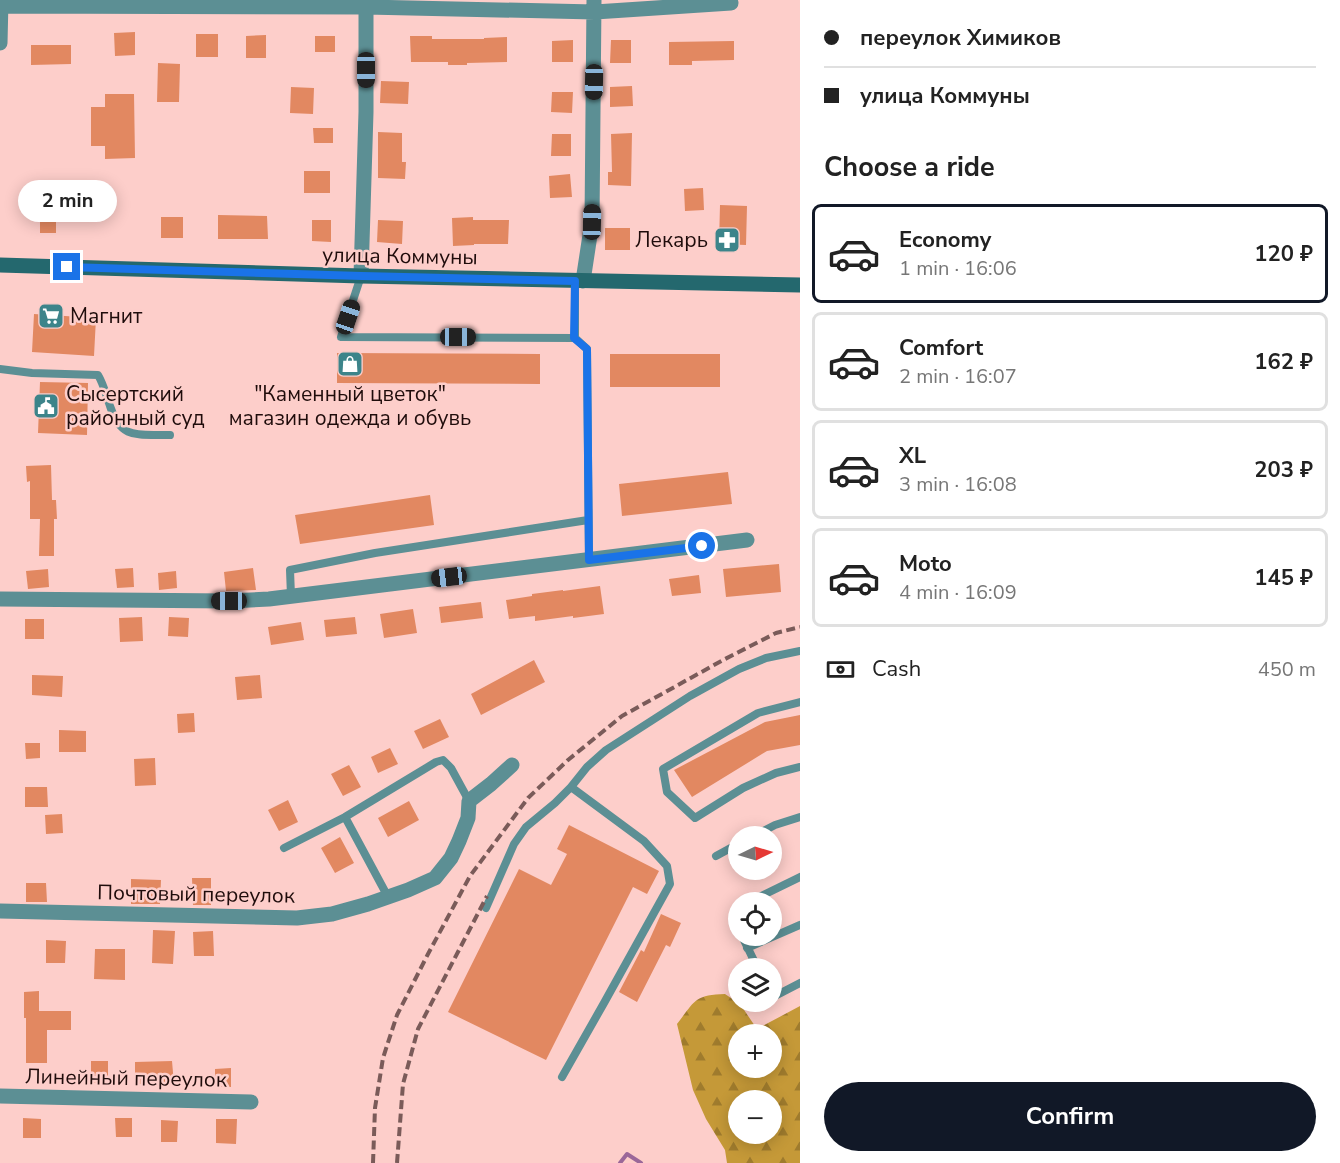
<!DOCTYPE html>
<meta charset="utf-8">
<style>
:root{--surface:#fff;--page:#f6f6f6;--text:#222;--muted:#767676;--line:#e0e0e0;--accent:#111827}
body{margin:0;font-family:"Nunito Sans",sans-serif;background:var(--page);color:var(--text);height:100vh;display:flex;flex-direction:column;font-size:22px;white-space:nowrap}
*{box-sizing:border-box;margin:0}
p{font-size:20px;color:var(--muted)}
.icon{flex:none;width:33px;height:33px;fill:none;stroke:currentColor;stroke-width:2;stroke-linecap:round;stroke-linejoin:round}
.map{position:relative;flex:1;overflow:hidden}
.details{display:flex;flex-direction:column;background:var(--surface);width:540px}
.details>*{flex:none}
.guide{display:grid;align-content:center;height:132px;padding:0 24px;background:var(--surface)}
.needle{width:39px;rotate:85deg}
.buttons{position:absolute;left:728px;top:826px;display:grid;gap:12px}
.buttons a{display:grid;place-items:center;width:54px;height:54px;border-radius:50%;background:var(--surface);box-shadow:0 3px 15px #0003;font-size:30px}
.end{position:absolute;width:27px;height:27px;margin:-14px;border:8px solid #1a73e8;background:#fff;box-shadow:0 0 0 3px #fff}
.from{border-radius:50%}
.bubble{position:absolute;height:42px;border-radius:21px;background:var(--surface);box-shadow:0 3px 15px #0003;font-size:20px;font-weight:700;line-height:42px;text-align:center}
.car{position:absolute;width:18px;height:36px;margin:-18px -9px;border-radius:8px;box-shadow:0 0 4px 2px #0007;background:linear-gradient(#222 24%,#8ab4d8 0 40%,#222 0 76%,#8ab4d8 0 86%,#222 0)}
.guide b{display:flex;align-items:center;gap:21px;height:57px;font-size:22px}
.guide b+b{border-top:2px solid var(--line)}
.guide i{width:15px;height:15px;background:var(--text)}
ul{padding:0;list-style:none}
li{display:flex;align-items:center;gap:18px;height:99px;margin:0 12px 9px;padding:0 12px;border:3px solid var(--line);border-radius:9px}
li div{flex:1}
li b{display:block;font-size:22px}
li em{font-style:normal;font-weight:700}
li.selected{border-color:var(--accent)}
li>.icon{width:54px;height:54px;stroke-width:1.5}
h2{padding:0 24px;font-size:27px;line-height:72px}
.pay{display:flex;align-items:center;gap:15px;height:66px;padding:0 24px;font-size:22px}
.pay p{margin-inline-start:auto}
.primary-button{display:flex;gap:12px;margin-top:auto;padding:12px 24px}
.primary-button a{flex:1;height:69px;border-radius:36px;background:var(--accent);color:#fff;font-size:24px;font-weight:700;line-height:69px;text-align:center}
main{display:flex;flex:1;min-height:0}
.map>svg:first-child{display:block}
.forest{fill:url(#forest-firs);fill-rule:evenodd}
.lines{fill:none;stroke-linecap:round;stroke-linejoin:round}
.stream{stroke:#9b6799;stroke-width:4}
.building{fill:#e28861}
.lane{stroke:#5c8f94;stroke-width:8}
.street{stroke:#5c8f94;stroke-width:15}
.secondary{stroke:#24686e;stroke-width:15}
.rail{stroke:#7a5b59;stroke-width:4;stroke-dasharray:9 4.5;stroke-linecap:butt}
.route{stroke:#1a73e8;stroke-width:8}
.labels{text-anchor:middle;stroke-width:5;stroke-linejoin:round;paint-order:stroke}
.poi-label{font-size:21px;fill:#1f0c0b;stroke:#fdceca;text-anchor:start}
.street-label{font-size:21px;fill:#1f0c0b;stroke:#fdceca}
</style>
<main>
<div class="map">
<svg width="800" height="1163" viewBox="0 0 800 1163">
<defs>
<pattern id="forest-firs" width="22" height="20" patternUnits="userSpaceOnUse" patternTransform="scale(1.5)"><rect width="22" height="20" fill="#c59938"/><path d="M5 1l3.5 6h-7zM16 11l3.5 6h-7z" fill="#9f7b2d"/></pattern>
</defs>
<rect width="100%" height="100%" fill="#fdceca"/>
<!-- forest -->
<path class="forest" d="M725 994 740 1004 757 1029 800 1006V1163H727L725 1150 706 1119 693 1090 677 1024C695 1001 694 995 725 994ZM738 1035H771V1068H738ZM738 1101H771V1134H738Z"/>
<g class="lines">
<!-- stream -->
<path class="stream" d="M620 1163 627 1154 641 1163"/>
</g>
<!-- building -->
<path class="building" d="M135 32V55L115 56 114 33Z
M196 34H218V57H196Z
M266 35V58H246V36Z
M315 36H335V52H315Z
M410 36H432V39H484V38L507 37V62L467 63V65H448V62H411Z
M573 40V62H552V41Z
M611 40H631V63H610Z
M734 41V60L692 61V65H669V42Z
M31 45H71V64L31 65Z
M158 63 180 64 179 102H157Z
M381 81 409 82 408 104 380 103Z
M632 86 633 106 610 107V87Z
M291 87 314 88 313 114 290 113Z
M552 92H573L572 113 551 112Z
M105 94H134L135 158 105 159V146H91V107H105Z
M313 128H333V143H314Z
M378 132 402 133V162H406L405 179 378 178Z
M632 133 631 186 608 185V172H612L611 134Z
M552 134H571V156H551Z
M304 171H330V193H304Z
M570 174 572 197 550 198 549 176Z
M703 188 704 210 685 211 684 189Z
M720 205 747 206 746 245 719 244Z
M218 215 267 216 268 239H218Z
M56 217V233H40V218Z
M161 217H183V238H161Z
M473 217V220H509L508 244H474V245L453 246 452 218Z
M312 220H331V242L312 241Z
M378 220 403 221 402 244 377 242Z
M605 228H630V250H605Z
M34 314 96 318 94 356 32 352Z
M337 353 540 354V384L337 383Z
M610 354H720V387H610Z
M40 382 88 383 87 435 38 433Z
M51 465 52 500H56L57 519H54V556H39L40 519H30V481L27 482 26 466Z
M728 472 732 504 622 516 619 484Z
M430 495 434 525 300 544 295 515Z
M779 564 781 592 726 597 723 569Z
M133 568 134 587 117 588 115 569Z
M253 568 256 590 226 591 224 572Z
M48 569 49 587 28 589 26 571Z
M176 571 177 588 159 590 158 573Z
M699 575 701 593 672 596 669 579Z
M600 586 604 614 573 618V616L535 621V616L509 619 506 600 532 596V594L563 590V591Z
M481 602 483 618 441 623 439 607Z
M413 609 417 633 384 638 380 614Z
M142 617 143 641 120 642 119 618Z
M169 617 189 618 188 637 168 636Z
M355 617 357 634 326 637 324 620Z
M25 619H44V639H25Z
M301 622 304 640 271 645 268 627Z
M534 660 545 682 481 715 471 694Z
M32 675 63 676 62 697 32 695Z
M260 675 262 698 237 700 235 677Z
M194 713 195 732 178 733 177 714Z
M800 715V745L767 751 692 797 674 770 765 722Z
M440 719 449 737 423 749 414 731Z
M59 730 86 731V752H59Z
M25 743H40V758L26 759Z
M390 748 398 764 378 773 371 757Z
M155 758 156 785 135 786 134 759Z
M349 765 361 787 343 796 331 774Z
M25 787H47L48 807H25Z
M288 800 298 822 279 831 268 810Z
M409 801 419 820 388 837 378 818Z
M62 814 63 833 46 834 45 815Z
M569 825 659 871 647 894 633 887 546 1060 448 1012 519 869 551 885 567 854 557 849Z
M340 837 354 863 335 873 321 848Z
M192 878H211V905H193Z
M131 879 161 880 160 904H131Z
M26 883H46L47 902H26Z
M661 914 681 923 670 947 666 945 637 1002 619 992 641 950 644 952Z
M153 930 175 931 173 964 152 963Z
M213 931 214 956H194L193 932Z
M46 940 66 941 65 963H46Z
M95 949H125V980L94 979Z
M39 991V1011H71V1030H47V1063H26V1018H24V992Z
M91 1061H108V1083H91Z
M172 1061 174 1084H135V1062Z
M231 1068V1087H215V1069Z
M23 1118 41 1119V1138H23Z
M115 1118H132V1137H116Z
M216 1119H237L236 1144 216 1143Z
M161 1120 178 1121 177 1142H161Z"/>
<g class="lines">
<!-- lane -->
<path class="lane" d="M361 276 341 337 575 338V281
M575 338 587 349 589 560
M0 369 32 373 98 375C104 385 106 395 110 406 121 441 139 434 170 435
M291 596 290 570 375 553 588 520
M800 702 758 713 663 769 667 792 695 818 743 788 776 773 800 767
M571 787 587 767 606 750 690 696 739 669 766 658 800 651
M345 817 388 897
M752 837 775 825 800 817
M284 848 345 817 436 762 443 760 451 768 469 801
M716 856 738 844
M747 903 800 877
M486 908 514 844 526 827 555 803 571 787 644 841 667 866 670 884 604 1003 562 1077
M742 936 758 969
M747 948 800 925
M771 994 773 997 800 983"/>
<!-- street -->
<path class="street" d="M1 6 366 7 595 12 731 3
M0 43 1 0
M361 276 366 112V0
M583 281 592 222 594 0
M0 599 229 601 269 599 747 540
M0 911 297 918 332 914 368 904 408 890 435 878 451 858 459 841 468 818 469 801 491 784 512 765
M0 1096 251 1102"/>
<!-- secondary -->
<path class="secondary" d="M0 265 361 276 800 285"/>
<!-- rail -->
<path class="rail" d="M373 1163 375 1108 383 1058 397 1015 428 954 470 876 528 798 568 760 622 716 725 659 776 633 800 627
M397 1163 403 1084 418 1029 487 896"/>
</g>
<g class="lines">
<!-- route -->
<path class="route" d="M67 267 362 276 575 281 574 338 587 349 589 560 702 546"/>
</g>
<!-- icons -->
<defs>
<g id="pharmacy-square" transform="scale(1.35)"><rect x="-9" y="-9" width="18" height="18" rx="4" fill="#3c848a" stroke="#fdceca"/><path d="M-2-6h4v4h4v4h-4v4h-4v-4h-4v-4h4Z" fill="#fff"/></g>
<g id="supermarket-square" transform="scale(1.35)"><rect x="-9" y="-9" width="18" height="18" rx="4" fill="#3c848a" stroke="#fdceca"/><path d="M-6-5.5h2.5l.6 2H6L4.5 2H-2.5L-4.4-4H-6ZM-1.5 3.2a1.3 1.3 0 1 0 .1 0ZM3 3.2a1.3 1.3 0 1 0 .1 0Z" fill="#fff"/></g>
<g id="shop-square" transform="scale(1.35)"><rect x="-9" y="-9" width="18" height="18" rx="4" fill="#3c848a" stroke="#fdceca"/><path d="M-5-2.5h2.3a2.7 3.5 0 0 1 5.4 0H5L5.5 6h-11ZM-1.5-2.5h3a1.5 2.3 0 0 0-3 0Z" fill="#fff"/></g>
<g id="civic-square" transform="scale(1.35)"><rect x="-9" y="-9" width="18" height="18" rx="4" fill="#3c848a" stroke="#fdceca"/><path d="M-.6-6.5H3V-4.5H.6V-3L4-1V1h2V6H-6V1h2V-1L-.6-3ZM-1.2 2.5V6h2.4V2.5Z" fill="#fff"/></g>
</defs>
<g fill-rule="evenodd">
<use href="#pharmacy-square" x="727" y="240"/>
<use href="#supermarket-square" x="51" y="316"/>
<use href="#shop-square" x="350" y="364"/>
<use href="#civic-square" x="46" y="406"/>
</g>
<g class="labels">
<!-- poi labels -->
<g class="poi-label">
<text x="708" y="247" text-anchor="end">Лекарь</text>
<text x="70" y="323">Магнит</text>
<text x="66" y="401">Сысертский<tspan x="66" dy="24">районный суд</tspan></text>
<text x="350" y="401" text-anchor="middle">"Каменный цветок"<tspan x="350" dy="24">магазин одежда и обувь</tspan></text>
</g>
<!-- street labels -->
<g class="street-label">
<text transform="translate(400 256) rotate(1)" y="7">улица Коммуны</text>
<text transform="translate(196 894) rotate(1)" y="7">Почтовый переулок</text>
<text transform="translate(126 1078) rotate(1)" y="7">Линейный переулок</text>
</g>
</g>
</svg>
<div class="buttons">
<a><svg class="needle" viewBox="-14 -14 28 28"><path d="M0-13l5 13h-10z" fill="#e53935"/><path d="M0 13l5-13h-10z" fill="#767676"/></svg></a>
<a><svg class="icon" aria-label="locate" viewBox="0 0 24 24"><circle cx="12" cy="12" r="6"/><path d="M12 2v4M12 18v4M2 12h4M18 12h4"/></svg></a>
<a><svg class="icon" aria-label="layers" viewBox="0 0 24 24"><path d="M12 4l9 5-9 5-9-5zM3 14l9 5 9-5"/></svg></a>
<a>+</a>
<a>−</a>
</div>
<i class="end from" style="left:702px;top:546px"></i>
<i class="end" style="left:67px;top:267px"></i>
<div class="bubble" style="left:18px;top:180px;width:99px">2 min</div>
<i class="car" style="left:366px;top:70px;rotate:180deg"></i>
<i class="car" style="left:594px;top:82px;rotate:181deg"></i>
<i class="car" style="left:592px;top:222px;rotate:1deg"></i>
<i class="car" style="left:348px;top:317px;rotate:19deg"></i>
<i class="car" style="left:458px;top:337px;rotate:90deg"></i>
<i class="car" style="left:449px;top:577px;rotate:263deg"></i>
<i class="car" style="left:229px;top:601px;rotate:270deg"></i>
</div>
<section class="details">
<div class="guide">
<b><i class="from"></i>переулок Химиков</b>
<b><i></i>улица Коммуны</b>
</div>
<h2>Choose a ride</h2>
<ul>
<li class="selected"><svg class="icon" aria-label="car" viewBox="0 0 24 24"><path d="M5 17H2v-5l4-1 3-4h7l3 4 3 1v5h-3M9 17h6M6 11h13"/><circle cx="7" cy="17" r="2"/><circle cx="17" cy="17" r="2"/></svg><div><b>Economy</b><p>1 min · 16:06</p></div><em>120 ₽</em></li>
<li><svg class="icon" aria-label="car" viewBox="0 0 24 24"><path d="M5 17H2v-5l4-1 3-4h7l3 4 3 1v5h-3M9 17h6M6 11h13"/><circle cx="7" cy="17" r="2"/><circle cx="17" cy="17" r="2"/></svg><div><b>Comfort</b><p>2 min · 16:07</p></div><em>162 ₽</em></li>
<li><svg class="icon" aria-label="car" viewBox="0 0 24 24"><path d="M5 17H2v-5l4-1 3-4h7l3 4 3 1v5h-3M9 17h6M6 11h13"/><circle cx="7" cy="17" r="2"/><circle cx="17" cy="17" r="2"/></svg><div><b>XL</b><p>3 min · 16:08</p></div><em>203 ₽</em></li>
<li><svg class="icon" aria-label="car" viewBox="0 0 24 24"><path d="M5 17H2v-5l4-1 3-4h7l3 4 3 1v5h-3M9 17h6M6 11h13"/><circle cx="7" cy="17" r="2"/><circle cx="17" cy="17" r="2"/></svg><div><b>Moto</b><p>4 min · 16:09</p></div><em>145 ₽</em></li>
</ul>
<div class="pay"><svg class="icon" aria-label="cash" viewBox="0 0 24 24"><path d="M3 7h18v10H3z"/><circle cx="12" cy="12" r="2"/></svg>Cash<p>450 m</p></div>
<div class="primary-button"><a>Confirm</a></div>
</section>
</main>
